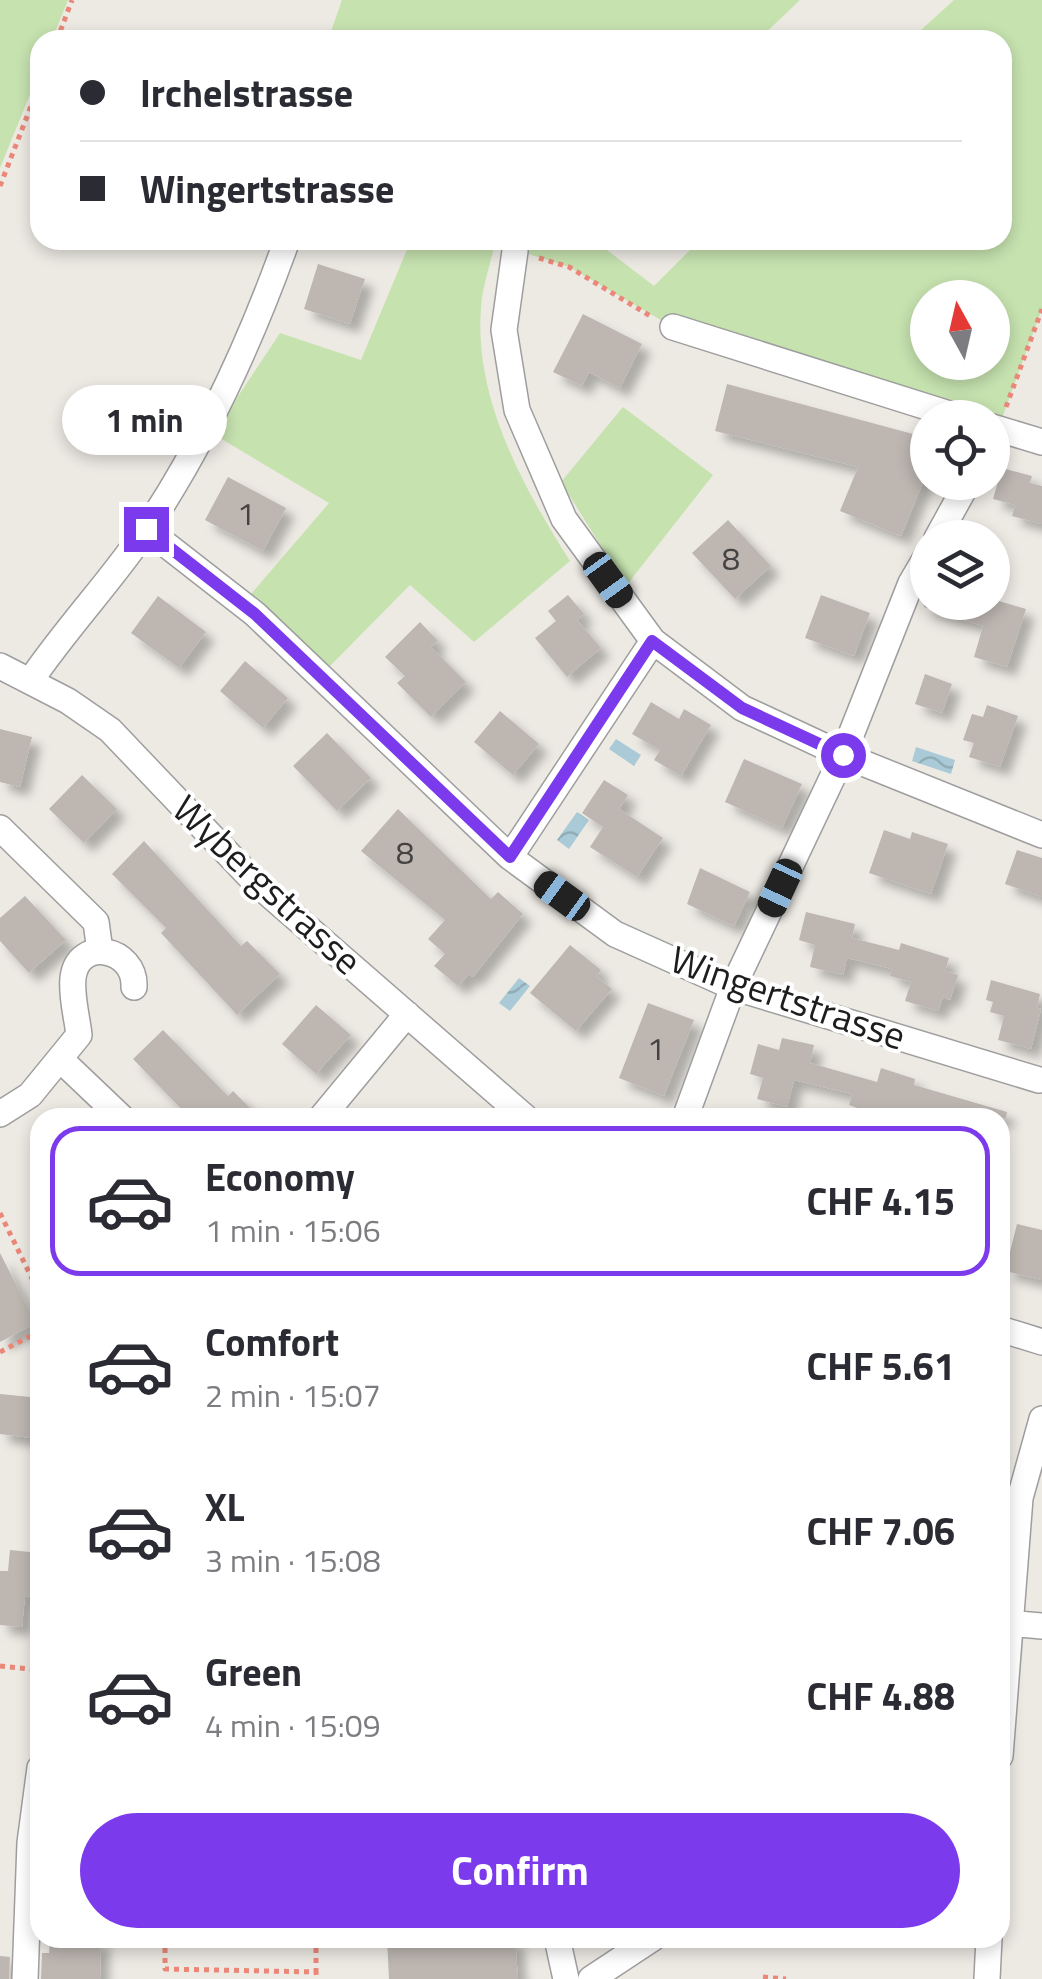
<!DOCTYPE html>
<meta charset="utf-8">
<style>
:root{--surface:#fff;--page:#f7f7f7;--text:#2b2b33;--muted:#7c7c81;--line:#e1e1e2;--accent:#7c3aed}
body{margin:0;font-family:"Titillium Web",sans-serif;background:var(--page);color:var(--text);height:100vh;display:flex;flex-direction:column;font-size:38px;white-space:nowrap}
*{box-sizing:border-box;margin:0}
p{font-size:32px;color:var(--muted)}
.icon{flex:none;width:55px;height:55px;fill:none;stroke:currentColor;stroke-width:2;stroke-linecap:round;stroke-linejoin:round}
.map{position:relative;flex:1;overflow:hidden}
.drawer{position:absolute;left:30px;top:1108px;width:980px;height:840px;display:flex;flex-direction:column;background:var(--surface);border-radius:30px;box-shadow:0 5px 15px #0003}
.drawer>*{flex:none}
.top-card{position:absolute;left:30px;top:30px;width:982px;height:220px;border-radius:30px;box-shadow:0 5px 15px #0003;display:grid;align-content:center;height:220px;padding:0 50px;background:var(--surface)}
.needle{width:65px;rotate:352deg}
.fabs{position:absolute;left:910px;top:280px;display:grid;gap:20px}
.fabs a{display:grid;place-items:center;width:100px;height:100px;border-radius:50%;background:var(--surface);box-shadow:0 5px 15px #0003;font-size:50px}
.end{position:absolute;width:45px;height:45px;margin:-22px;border:12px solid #7c3aed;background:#fff;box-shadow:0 0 0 5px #fff}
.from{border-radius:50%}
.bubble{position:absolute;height:70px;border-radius:35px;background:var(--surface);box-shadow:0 5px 15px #0003;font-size:32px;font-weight:700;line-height:70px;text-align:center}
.car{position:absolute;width:30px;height:60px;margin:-30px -15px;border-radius:12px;box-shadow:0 0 8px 2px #0007;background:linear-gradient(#222 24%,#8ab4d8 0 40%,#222 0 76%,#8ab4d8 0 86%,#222 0)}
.top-card b{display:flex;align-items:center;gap:35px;height:95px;font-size:38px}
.top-card b+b{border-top:2px solid var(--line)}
.top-card i{width:25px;height:25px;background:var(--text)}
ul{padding:18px 0 0;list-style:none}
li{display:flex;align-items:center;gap:30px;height:150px;margin:0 20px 15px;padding:0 30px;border:5px solid transparent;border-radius:30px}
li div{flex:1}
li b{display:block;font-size:38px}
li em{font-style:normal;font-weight:700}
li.selected{border-color:var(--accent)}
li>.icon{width:90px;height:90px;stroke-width:1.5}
.cta{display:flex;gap:20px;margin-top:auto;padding:20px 50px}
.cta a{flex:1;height:115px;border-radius:60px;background:var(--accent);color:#fff;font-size:40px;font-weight:700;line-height:115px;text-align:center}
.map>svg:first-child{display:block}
.grass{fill:#c6e2af;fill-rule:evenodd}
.water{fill:url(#water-waves)}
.building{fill:#bdb6b1;filter:url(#shadow)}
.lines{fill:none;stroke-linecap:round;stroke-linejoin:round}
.street-casing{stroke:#9e9e9e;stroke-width:28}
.path{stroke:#ea8778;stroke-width:5;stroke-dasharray:5 5;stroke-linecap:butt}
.street{stroke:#fff;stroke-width:25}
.route{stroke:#7c3aed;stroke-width:12}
.labels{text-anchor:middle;stroke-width:8;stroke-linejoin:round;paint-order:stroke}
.number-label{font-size:32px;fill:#454342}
.street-label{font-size:38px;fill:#1d1d1d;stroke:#fff}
</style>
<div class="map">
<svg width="1042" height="1979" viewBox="0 0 1042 1979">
<defs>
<pattern id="water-waves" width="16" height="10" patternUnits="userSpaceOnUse" patternTransform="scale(2.5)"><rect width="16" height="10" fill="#a9cad6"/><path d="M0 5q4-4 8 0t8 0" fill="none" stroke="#91adb7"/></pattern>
<filter id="shadow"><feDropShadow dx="9" dy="9" stdDeviation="5" flood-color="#0004"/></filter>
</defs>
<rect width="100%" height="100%" fill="#edeae4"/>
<!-- grass -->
<path class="grass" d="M0 0H68L52 40H40V70L0 168Z
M342 0H800L758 40H328Z
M954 0H1042V309L998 429 992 418 962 417 673 327 569 267 485 240H594L654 286 700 240H1002V40H910ZM928 298H992V362H928Z
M411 240H476L494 247C490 266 482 288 481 308 474 399 523 487 570 561L474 642 410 585 329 667 251 594 329 503 213 434 280 333 361 360Z
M623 407 713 475 626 586 561 482Z"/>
<!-- water -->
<path class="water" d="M616 739 641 755 634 766 609 749Z
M916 747 955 760 951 774 912 761Z
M577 812 589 820 569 849 557 840Z
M519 978 530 986 510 1011 499 1003Z"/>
<!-- building -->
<path class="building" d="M318 264 365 279 350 324 304 309Z
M583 314 642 344 620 388 589 372 582 386 553 372Z
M727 384 928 438V470L901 536 840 511 858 467 715 431Z
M1002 468 1032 476 1030 483 1042 486V524L1012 516 1015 505 993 499Z
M228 477 286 508 263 551 205 520Z
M728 520 771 566 735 599 692 553Z
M568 595 584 614 577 620 601 648 567 677 535 638 556 621 548 611Z
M821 595 870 613 854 656 805 638Z
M158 596 206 632 179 668 131 633Z
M992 599 1026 609 1007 667 974 657 983 626 924 607V602H992Z
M420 622 438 641 431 647 466 682 431 717 397 683 405 676 385 657Z
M245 661 288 698 263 728 220 691Z
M925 674 952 684 942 713 915 704Z
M651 702 679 719 684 709 711 725 681 776 654 760 660 750 632 734Z
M987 705 1018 716 1000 767 969 757 974 743 963 740 972 714 983 717Z
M500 711 539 744 513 775 474 742Z
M0 729 32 737 20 787 0 782Z
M327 733 371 778 337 811 293 766Z
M744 759 802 784 782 828 725 802Z
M82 775 117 809 84 843 49 809Z
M604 780 628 795 619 809 663 838 637 877 590 847 603 827 582 813Z
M398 809 491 899 498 892 523 914 473 977 469 974 458 986 434 966 445 954 428 939 445 920 361 851Z
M884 830 910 839 912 832 948 844 931 894 869 873Z
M144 841 241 946 247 941 280 974 237 1015 161 933 166 928 112 874Z
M1017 850 1042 858V897L1005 884Z
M700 868 750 892 734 926 687 904Z
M25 896 66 940 29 973 0 941V918Z
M806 912 855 924 852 938 899 950 901 943 949 958 945 971 958 975 950 1000 943 997 938 1011 905 1001 911 982 890 976 892 969 847 958 843 975 810 967 815 945 799 940Z
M570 945 601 970 596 976 612 989 576 1031 530 993Z
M991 980 1040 994 1037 1008 1041 1009 1031 1049 998 1040 1004 1016 990 1012 993 1002 986 1000Z
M648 1003 694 1020 664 1096 619 1078Z
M316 1005 351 1035 316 1074 282 1044Z
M163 1030 228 1096 233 1091 260 1118H190L133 1059Z
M782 1038 814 1045 810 1063 877 1082 881 1068 915 1079 914 1085 1007 1112 1006 1118H923L894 1108 891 1118H860L863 1110 849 1105 852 1094 794 1080 787 1107 757 1099 763 1078 750 1074 758 1044 779 1050Z
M1017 1224 1042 1230V1280L1005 1271Z
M0 1253 36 1323 0 1342Z
M0 1394 40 1398V1439L0 1434Z
M10 1550 40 1553V1597L25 1596 22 1627 0 1625V1571H8Z
M50 1938H101L100 1979H41L42 1953H49Z
M387 1938H515L518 1979H389Z
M0 1956 10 1957 9 1979H0Z"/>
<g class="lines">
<!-- street casing -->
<g class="street-casing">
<path id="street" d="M515 251 504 330 517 410 564 519 653 641 742 708 843 755 1042 835
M673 327 962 418
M992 427 1042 442
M146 529 255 614 510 857 615 934 733 987 1039 1080
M937 538 968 482
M0 666 68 701 110 730 256 883 526 1118
M31 680C67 627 112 580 147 528 207 438 251 341 287 240
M0 828 96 922 100 951
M510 857 653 641
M60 1059 122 1118
M0 1114 30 1095 79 1035C77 1017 71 996 73 978 78 936 136 948 134 987
M321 1118 407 1014
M685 1118 733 987 843 755 911 583 928 554
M1000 1329 1042 1342
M1008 1623 1042 1626
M1000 1756 1020 1498 1042 1419
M557 1938 566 1979
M25 1979 30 1843 40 1768
M591 1979 653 1938
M987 1979 989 1938"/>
</g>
<!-- path -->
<path class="path" d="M57 40 72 0
M0 186 40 83
M539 258 569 267 652 317
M1006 407 1042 309
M0 1213 40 1295
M0 1352 40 1331
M0 1666 40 1670
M165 1938V1969L316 1972 317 1979
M316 1938V1972
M763 1977 786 1979"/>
<!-- street -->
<use href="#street" class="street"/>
</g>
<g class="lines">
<!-- route -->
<path class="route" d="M146 529 255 614 510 857 652 641 742 708 843 755"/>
</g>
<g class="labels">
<!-- number labels -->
<g class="number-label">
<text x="246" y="525">1</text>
<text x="731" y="570">8</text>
<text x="405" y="864">8</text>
<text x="656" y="1060">1</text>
</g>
<!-- street labels -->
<g class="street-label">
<text transform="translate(267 885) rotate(43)" y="13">Wybergstrasse</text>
<text transform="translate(788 998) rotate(19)" y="13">Wingertstrasse</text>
</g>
</g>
</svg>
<div class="fabs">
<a><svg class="needle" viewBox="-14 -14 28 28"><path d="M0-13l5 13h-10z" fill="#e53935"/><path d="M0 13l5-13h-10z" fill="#7c7c81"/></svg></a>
<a><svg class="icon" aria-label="locate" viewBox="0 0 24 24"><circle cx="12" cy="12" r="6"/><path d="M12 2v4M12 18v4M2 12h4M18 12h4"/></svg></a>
<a><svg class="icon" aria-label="layers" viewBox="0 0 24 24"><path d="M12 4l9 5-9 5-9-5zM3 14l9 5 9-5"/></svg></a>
</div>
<i class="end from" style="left:843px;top:755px"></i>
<i class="end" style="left:146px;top:529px"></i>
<div class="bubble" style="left:62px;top:385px;width:165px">1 min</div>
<i class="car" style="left:608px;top:580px;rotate:144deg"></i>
<i class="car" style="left:780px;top:888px;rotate:205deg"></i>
<i class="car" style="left:562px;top:896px;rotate:306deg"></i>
<div class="top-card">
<b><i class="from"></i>Irchelstrasse</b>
<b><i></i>Wingertstrasse</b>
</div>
<section class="drawer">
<ul>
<li class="selected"><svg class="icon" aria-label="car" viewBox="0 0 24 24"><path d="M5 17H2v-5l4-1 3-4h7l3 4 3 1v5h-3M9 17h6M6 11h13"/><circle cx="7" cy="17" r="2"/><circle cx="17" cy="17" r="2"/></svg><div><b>Economy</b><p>1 min · 15:06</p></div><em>CHF 4.15</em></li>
<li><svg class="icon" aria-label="car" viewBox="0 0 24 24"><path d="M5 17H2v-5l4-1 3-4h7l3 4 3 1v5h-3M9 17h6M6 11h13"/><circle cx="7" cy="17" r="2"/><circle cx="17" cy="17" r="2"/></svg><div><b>Comfort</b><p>2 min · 15:07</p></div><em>CHF 5.61</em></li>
<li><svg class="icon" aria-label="car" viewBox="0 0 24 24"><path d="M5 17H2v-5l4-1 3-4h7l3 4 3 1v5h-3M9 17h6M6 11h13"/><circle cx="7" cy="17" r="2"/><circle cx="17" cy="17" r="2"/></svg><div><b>XL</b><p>3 min · 15:08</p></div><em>CHF 7.06</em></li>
<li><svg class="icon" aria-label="car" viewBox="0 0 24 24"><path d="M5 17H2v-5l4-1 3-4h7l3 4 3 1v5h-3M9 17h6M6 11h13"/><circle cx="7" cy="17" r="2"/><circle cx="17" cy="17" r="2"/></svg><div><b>Green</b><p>4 min · 15:09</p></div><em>CHF 4.88</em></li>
</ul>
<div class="cta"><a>Confirm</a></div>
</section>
</div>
